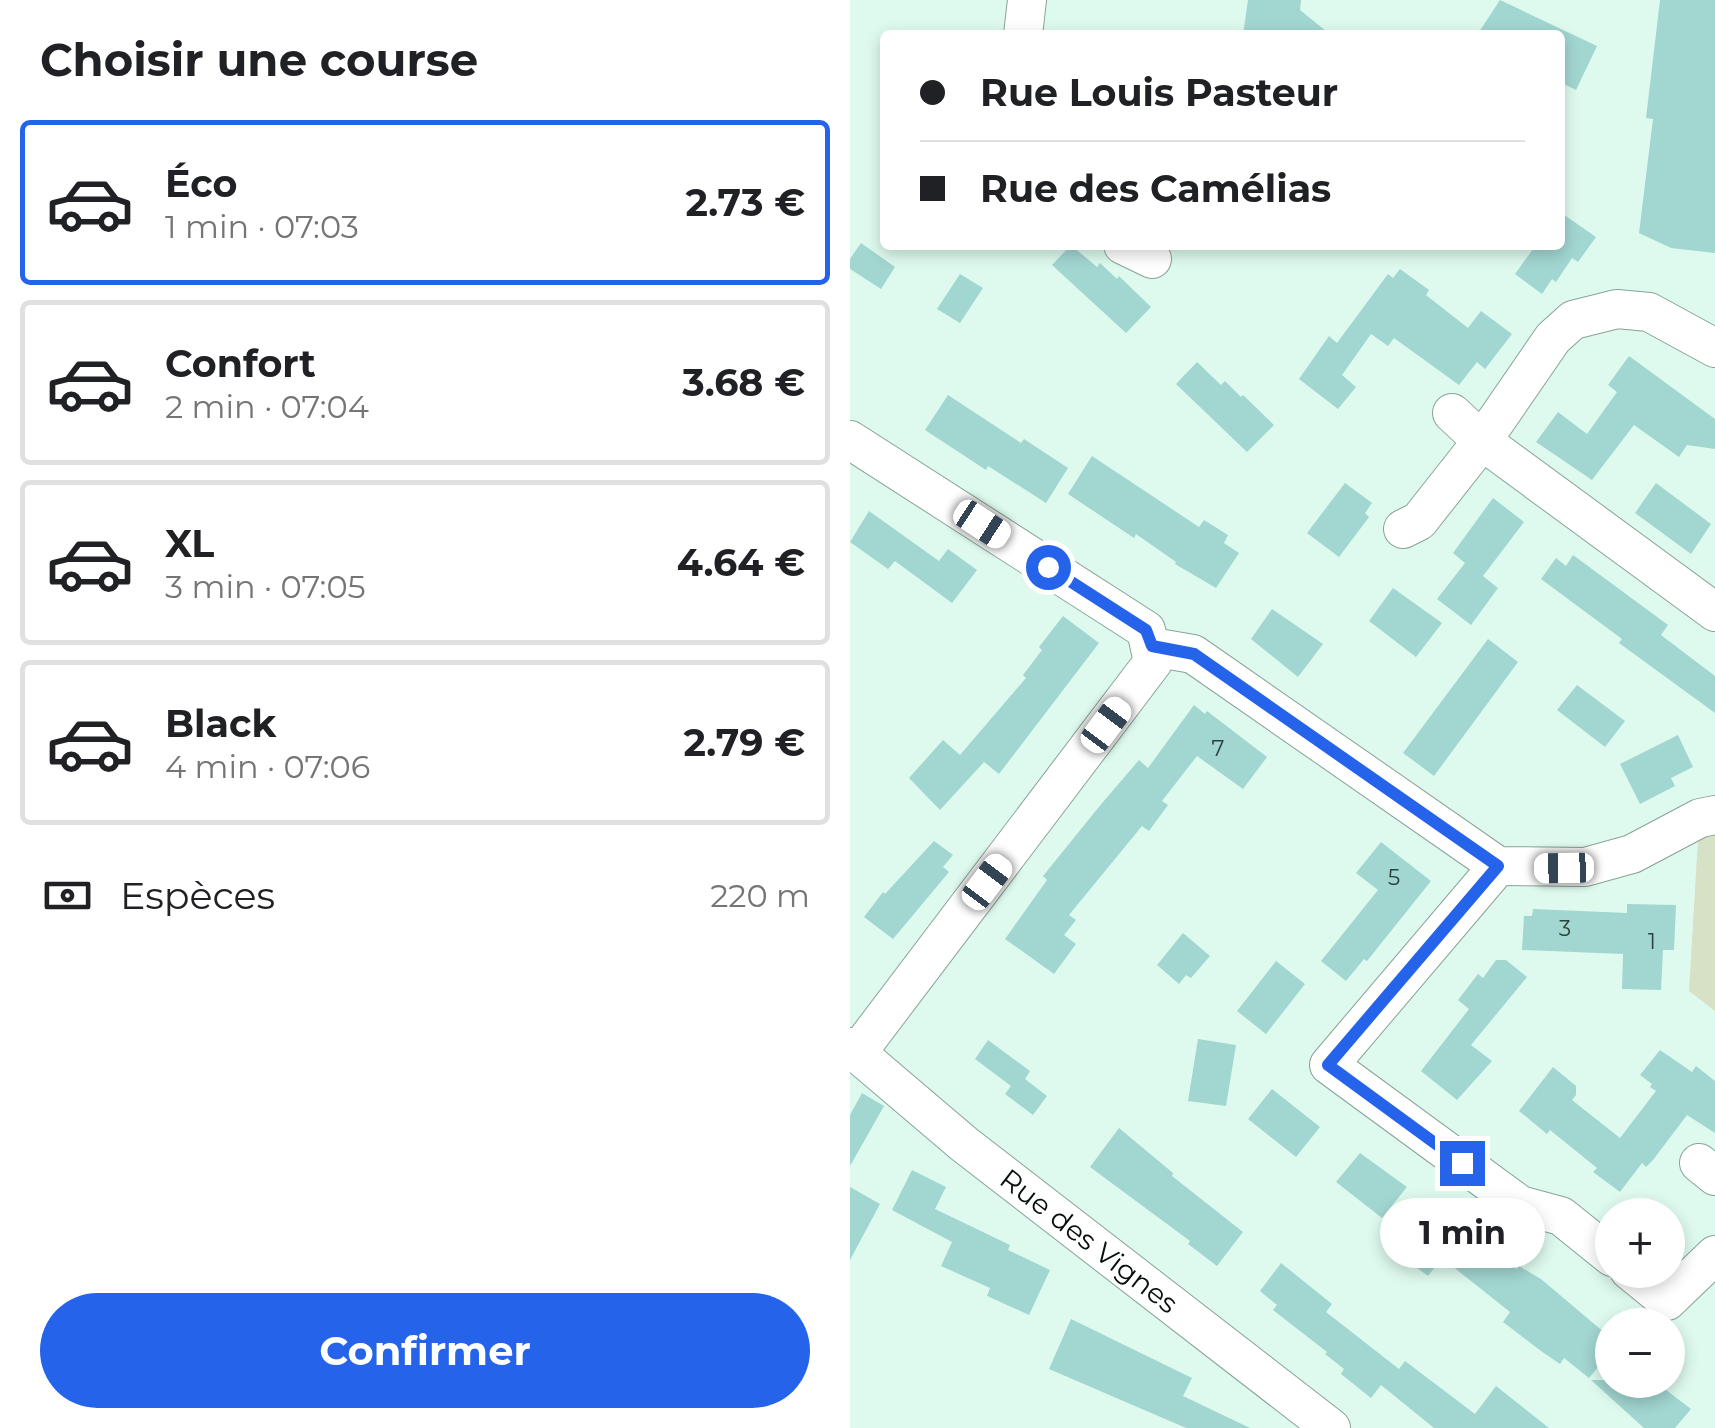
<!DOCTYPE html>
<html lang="fr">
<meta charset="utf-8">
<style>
:root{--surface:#fff;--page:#f6f6f6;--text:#202124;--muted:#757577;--line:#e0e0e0;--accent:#2563eb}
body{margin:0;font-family:Montserrat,sans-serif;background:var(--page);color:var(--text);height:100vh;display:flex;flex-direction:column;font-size:38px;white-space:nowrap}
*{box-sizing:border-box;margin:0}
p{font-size:32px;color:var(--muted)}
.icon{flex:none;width:55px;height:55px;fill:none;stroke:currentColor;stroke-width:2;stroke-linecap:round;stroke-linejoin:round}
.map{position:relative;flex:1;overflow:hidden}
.details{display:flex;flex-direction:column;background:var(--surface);width:850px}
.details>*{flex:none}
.guide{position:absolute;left:30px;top:30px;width:685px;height:220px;border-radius:10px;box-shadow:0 5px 15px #0003;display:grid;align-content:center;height:220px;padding:0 40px;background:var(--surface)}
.controls{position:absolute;left:745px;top:1198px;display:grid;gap:20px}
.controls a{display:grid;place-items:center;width:90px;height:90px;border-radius:50%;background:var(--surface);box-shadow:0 5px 15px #0003;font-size:50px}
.end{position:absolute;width:45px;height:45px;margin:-22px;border:12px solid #2563eb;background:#fff;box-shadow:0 0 0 5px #fff}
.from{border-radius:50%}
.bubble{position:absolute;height:70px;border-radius:35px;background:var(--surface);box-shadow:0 5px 15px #0003;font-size:32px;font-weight:700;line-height:70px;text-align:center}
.car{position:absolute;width:30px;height:60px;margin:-30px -15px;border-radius:12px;box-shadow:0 0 8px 2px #0007;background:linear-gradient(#fff 24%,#345 0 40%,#fff 0 76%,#345 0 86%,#fff 0)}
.guide b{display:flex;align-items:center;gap:35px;height:95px;font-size:38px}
.guide b+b{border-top:2px solid var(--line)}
.guide i{width:25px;height:25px;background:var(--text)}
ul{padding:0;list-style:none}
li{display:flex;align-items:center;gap:30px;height:165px;margin:0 20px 15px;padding:0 20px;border:5px solid var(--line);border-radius:10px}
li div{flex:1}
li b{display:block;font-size:38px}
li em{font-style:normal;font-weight:700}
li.current{border-color:var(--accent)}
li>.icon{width:90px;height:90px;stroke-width:1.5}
h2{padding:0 40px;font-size:45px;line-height:120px}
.pay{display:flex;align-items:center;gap:25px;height:110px;padding:0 40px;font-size:38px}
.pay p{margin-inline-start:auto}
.cta{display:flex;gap:20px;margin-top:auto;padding:20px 40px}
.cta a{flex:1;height:115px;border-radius:60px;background:var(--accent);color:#fff;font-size:40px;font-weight:700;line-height:115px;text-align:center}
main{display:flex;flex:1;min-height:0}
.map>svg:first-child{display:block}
.green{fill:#d6e1c6}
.building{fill:#a2d6d1}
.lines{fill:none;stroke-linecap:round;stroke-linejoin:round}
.minor-casing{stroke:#88a397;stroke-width:40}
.minor{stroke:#fff;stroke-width:38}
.route{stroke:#2563eb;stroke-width:12}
.labels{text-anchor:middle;stroke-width:10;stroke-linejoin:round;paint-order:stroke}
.number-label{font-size:22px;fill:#2e423d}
.street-label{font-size:28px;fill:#07100c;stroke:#defaee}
</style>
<main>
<section class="details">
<h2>Choisir une course</h2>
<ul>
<li class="current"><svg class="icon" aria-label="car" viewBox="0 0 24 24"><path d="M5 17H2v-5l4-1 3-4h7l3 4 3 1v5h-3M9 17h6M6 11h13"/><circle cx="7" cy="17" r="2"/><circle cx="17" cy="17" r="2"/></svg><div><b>Éco</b><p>1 min · 07:03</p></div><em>2.73 €</em></li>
<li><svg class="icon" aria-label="car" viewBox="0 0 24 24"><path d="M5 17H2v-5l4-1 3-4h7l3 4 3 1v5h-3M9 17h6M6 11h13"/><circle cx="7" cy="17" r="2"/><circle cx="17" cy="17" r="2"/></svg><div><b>Confort</b><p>2 min · 07:04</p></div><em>3.68 €</em></li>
<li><svg class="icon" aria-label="car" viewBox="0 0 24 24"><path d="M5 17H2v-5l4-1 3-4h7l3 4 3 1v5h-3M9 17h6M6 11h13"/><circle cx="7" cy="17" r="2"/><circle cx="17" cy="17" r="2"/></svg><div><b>XL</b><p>3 min · 07:05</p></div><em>4.64 €</em></li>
<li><svg class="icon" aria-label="car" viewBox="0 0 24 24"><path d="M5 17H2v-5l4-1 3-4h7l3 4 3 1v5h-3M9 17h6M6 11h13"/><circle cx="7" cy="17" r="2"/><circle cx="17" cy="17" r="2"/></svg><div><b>Black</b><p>4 min · 07:06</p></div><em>2.79 €</em></li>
</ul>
<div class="pay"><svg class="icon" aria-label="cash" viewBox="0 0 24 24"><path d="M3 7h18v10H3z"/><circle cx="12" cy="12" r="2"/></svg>Espèces<p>220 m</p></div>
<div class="cta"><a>Confirmer</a></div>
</section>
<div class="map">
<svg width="865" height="1428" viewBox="0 0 865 1428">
<rect width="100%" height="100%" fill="#defaee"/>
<!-- green -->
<path class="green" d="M865 831V1011L839 991 848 839Z"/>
<!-- building -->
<path class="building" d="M398 0H451L450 10 481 35H393Z
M650 0 747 46 726 90 710 82V35H627Z
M810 0H865V253L821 248 789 233 803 119 796 118Z
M710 212 746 237 728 262 722 258 706 282 702 279 692 294 665 274 686 245H710Z
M11 243 45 267 31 289 0 269V259Z
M221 245 247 267 250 263 267 279 269 276 301 307 276 333 202 265Z
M550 269 579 290 576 295 618 328 631 311 662 334 635 369 627 362 609 385 544 338 538 346 521 334 492 375 506 387 488 409 449 379 479 336 487 343 538 274 543 278Z
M110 274 133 288 110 323 87 309Z
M779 356 865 419V449L837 445 829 457 784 425 742 480 686 442 708 412 737 434 767 392 758 385Z
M347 362 371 385 375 381 391 397 393 395 424 425 397 452 326 384Z
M98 395 171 443 174 439 218 468 196 503 138 466 136 470 75 430Z
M242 456 349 527 354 520 378 535 374 543 389 553 366 588 325 564 326 562 286 534 284 538 218 494Z
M495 483 522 503 515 513 519 517 489 557 457 533Z
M806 483 861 524 841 554 785 513Z
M643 498 674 522 633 576 648 588 621 625 587 599 615 563 603 553Z
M19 511 89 561 98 549 127 570 102 603 45 561 38 569 0 542Z
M723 555 818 625 811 635 865 676V713L769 643 772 639 691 579 706 558 716 566Z
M543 588 592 623 566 657 519 621Z
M422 609 473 644 448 677 401 639Z
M213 616 249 643 149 774 134 762 90 810 59 778 93 740 110 755 176 678 173 675 192 650 189 647Z
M638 639 668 662 584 776 553 753Z
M727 685 775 721 755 747 707 710Z
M344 705 355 714 357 711 417 757 393 789 347 756 312 801 318 805 299 831 292 826 219 915 226 920 214 935 226 944 204 974 155 939 197 880 193 876 248 808 289 760 298 768Z
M828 735 843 767 821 778 825 786 790 804 770 764Z
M84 841 103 855 93 867 99 872 43 939 14 917 33 892 35 894Z
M531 842 581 881 517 961 514 959 496 981 471 961 528 890 506 873Z
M777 904 826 905 824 950H813L811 990 772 989 773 954 672 950 674 916H682L683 909 777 913Z
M333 933 360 956 341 978 336 975 329 984 307 965Z
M646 960H656L677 977 621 1045 642 1061 607 1100 571 1071 619 1009 608 1000 628 974 633 978Z
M426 961 455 984 416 1034 387 1011Z
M348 1039 386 1045 376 1106 338 1101Z
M138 1040 180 1071 175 1079 197 1096 183 1115 155 1094 161 1086 125 1059Z
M810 1050 842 1072 846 1066 865 1081V1133L837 1115 803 1160 796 1167 792 1163 770 1192 743 1172 747 1168 700 1130 697 1134 669 1111 703 1067 726 1086V1095L722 1100 770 1138 806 1091 800 1087 802 1084 790 1075Z
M422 1089 470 1127 446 1157 398 1119Z
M12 1093 34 1106 0 1166V1115Z
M269 1128 323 1173 322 1176 393 1232 367 1266 338 1244 340 1241 240 1167Z
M510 1153 557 1187 532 1218 486 1182Z
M62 1170 96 1187 85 1209 160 1245 158 1250 200 1270 179 1315 137 1296 140 1288 91 1266 102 1242 42 1210Z
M0 1187 30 1204 0 1260Z
M596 1216 667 1269 669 1266 691 1279 762 1339V1350L739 1378 714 1358 710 1364 691 1351 653 1322 660 1312 592 1258 578 1276 559 1262Z
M431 1263 482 1304 476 1312 549 1369 555 1361 625 1414 646 1386 699 1428H584L531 1385 521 1398 491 1374 494 1369 475 1354 477 1352 423 1310 427 1305 410 1291Z
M221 1319 342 1378 333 1396 400 1428H336L199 1369Z
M741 1380H803L841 1409 825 1428H794Z"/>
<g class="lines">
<!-- minor casing -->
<g class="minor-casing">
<g id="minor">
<path d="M173 35 177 0"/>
<path d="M273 245 302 259"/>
<path d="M865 348 799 312 767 309 723 320 703 338 632 441 865 612"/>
<path d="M0 440 296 630 303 662 7 1053"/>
<path d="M553 529 569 521 632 441 602 413"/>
<path d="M302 647 343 654 648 866 735 867 782 854 850 818 865 815"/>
<path d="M648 866 479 1065 670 1205 711 1216 762 1257"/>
<path id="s1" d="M0 1047 114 1144 481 1428"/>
<path d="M849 1163 865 1176"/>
<path d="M779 1270 817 1301 865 1255"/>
</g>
</g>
<!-- minor -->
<use href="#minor" class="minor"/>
</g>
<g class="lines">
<!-- route -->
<path class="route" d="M198 567 296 630 302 646 344 654 648 866 478 1065 612 1163"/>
</g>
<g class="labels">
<!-- number labels -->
<g class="number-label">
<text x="368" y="756">7</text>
<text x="544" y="885">5</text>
<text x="715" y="936">3</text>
<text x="802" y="949">1</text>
</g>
<!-- street labels -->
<g class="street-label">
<text dy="10" stroke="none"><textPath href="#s1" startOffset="308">Rue des Vignes</textPath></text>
</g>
</g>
</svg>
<div class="controls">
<a>+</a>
<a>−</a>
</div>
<i class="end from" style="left:198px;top:567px"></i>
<i class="end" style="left:612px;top:1163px"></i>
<div class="bubble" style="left:530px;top:1198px;width:165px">1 min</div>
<i class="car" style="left:132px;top:524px;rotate:123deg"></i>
<i class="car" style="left:256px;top:725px;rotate:37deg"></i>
<i class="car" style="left:714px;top:868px;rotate:269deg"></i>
<i class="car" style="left:137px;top:882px;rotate:37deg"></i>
<div class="guide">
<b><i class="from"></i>Rue Louis Pasteur</b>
<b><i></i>Rue des Camélias</b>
</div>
</div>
</main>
